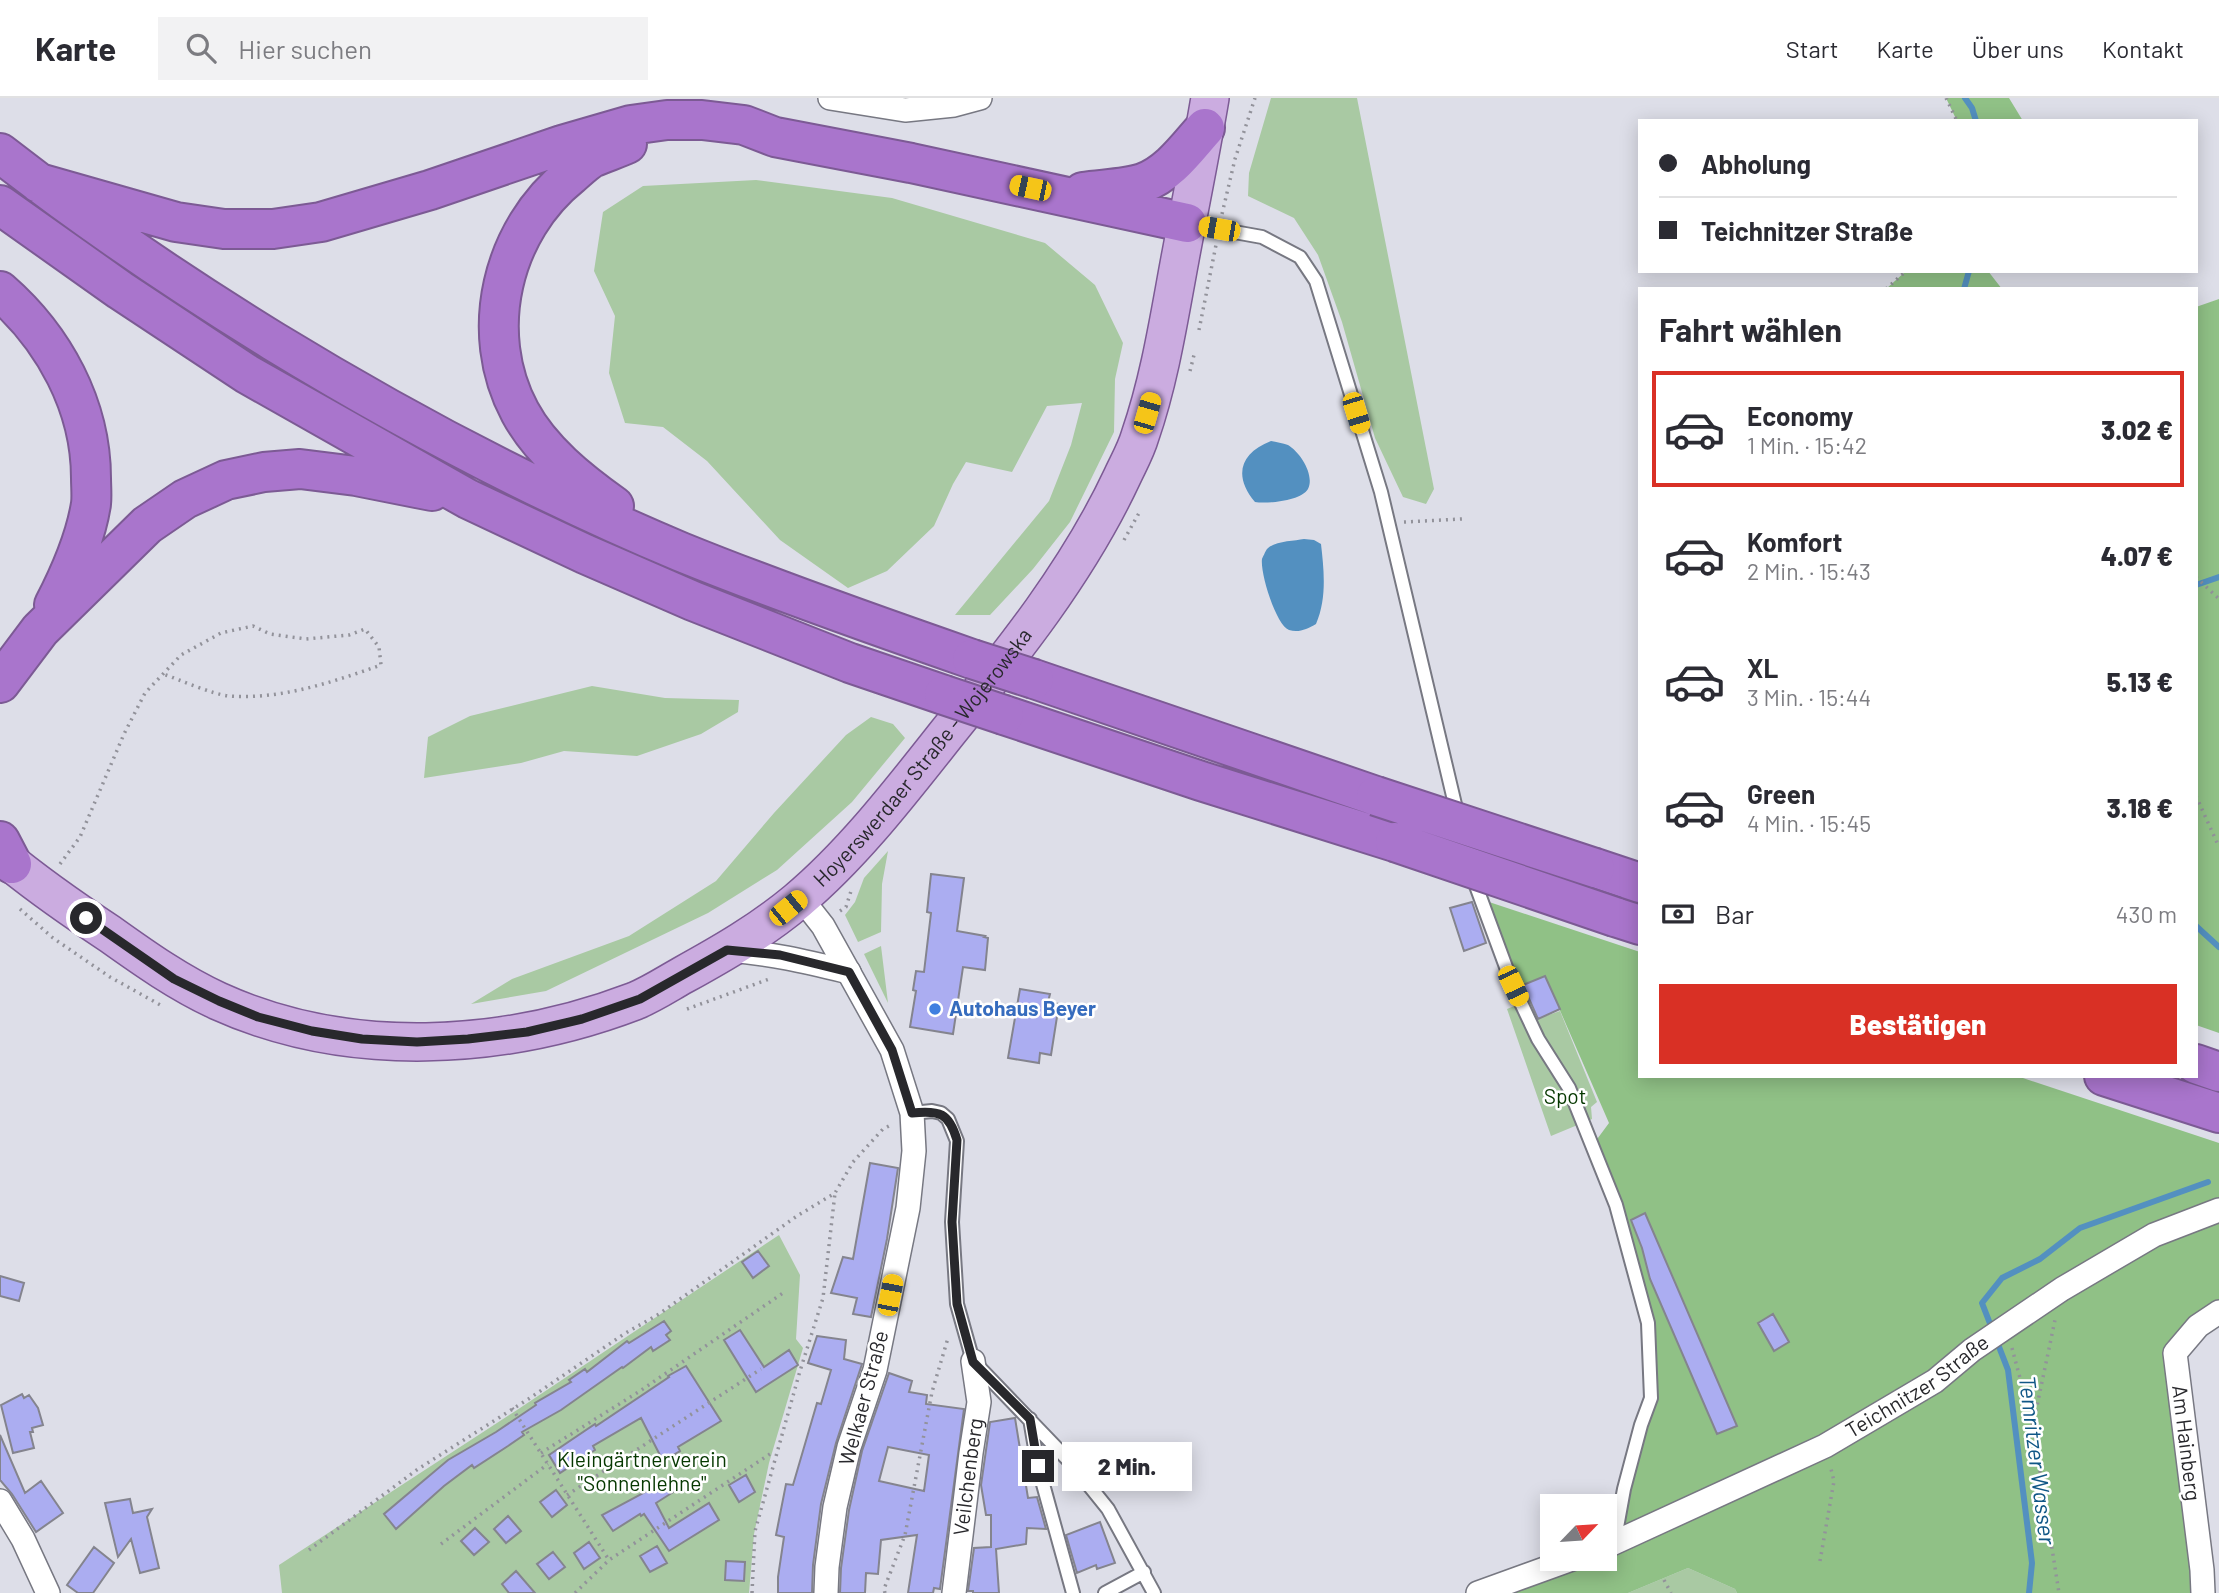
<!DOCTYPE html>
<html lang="de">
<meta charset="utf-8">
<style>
:root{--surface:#fff;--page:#f2f2f3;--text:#2b2b33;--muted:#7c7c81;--line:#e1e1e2;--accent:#d93025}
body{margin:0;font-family:Barlow,sans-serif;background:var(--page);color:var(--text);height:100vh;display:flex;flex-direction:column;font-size:26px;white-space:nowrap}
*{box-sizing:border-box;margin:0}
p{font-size:23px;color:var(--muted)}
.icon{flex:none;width:38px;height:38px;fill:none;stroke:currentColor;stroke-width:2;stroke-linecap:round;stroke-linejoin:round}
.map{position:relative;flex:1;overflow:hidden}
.drawer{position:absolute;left:1638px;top:189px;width:560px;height:791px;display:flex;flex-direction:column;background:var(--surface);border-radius:0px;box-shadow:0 4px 18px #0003}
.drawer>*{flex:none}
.guide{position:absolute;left:1638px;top:21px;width:560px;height:154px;border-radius:0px;box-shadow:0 4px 18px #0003;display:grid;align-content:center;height:154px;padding:0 21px;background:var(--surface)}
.needle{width:46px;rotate:65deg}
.buttons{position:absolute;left:1540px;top:1396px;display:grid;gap:14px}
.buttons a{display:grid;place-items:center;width:77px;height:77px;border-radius:0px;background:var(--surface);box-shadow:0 4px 18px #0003;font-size:35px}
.end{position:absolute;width:32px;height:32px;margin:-16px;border:9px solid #28282c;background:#fff;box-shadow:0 0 0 4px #fff}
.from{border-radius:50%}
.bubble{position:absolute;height:49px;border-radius:0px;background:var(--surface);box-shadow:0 4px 18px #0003;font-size:23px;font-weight:800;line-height:49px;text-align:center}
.car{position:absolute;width:21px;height:42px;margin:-21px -10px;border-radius:9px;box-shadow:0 0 5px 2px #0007;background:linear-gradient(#f5c518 24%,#345 0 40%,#f5c518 0 76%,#345 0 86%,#f5c518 0)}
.guide b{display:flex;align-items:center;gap:24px;height:66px;font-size:26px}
.guide b+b{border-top:2px solid var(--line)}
.guide i{width:18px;height:18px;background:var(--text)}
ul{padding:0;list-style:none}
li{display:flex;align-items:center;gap:21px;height:116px;margin:0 14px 10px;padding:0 7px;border:4px solid transparent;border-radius:0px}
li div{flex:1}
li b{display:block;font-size:26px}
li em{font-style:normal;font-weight:800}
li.selected{border-color:var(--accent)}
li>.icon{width:63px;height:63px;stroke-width:1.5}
h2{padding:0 21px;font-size:32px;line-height:84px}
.pay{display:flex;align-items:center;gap:18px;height:77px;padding:0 21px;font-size:26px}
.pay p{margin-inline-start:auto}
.cta{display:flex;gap:14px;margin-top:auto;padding:14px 21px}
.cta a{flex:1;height:80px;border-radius:0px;background:var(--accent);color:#fff;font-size:28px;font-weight:800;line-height:80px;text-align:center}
header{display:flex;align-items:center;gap:42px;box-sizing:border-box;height:98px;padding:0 35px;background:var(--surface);border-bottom:2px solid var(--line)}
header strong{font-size:33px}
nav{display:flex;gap:38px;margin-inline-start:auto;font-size:24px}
.search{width:490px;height:63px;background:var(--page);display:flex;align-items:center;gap:18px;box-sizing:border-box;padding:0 24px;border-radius:0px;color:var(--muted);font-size:26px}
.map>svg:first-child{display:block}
.green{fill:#a9c9a3}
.forest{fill:#90c186}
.water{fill:#5390c0}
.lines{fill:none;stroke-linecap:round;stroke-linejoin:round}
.stream{stroke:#5390c0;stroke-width:6}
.building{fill:#abadf1;stroke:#84848e;stroke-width:2;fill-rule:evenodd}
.service-casing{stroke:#777882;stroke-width:16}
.minor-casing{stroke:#777882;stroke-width:26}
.primary-casing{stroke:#7c5a94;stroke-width:40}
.motorway-casing{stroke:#7c5a94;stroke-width:42}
.path{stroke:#92929a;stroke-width:3.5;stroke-dasharray:2 5;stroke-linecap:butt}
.service{stroke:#fff;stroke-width:12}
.minor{stroke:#fff;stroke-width:23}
.primary{stroke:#cbace0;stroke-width:37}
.motorway{stroke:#a975cc;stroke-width:38}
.motorway-bridge-casing{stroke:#7c5a94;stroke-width:42;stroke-linecap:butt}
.motorway-bridge{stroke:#a975cc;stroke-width:38}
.route{stroke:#28282c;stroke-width:9}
.shop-dot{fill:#3f7fe0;stroke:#fff;stroke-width:2.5}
.labels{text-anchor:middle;stroke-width:5;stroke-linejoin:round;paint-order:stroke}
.street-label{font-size:21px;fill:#28282c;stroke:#fff}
.shop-label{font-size:21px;font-weight:bold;fill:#366cbe;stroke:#fff;text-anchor:start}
.park-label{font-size:21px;fill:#063800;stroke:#fff}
.water-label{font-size:23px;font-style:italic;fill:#105786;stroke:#fff}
</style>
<header>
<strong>Karte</strong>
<div class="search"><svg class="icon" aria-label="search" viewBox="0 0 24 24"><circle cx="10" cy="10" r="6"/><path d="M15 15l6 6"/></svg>Hier suchen</div>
<nav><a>Start</a><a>Karte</a><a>Über uns</a><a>Kontakt</a></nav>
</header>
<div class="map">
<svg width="2219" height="1495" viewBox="0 0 2219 1495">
<rect width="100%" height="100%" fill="#dddee8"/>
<!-- green -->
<path class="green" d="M1271 0H1357L1434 391 1426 406 1403 399 1375 340 1342 224 1318 157 1294 120 1248 98 1249 75Z
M756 82 892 100 1045 145 1095 187 1123 245 1115 281 1114 334 1070 424 1033 471 990 517H955L1049 403 1071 347 1082 305 1047 308 1012 374 966 364 953 386 934 428 887 473 848 490 780 442 707 363 663 329 625 325 609 275 615 218 594 173 603 114 643 88Z
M592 588 665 600 739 602 738 614 701 636 637 658 564 653 521 665 424 680 428 639 470 618Z
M871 619 893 626 905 640 852 704 777 772 708 815 546 893 471 906 512 881 629 838 716 783 774 715 846 637Z
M888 753 882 786 881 834 858 844 845 817 855 804 864 780Z
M881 848 888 905 864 856Z
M1529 902 1537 921 1560 913 1597 1004 1591 1009 1592 1021 1551 1038 1507 911Z
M779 1137 800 1177 796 1241 803 1250 769 1365 754 1436 749 1495H282L279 1467 517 1312Z
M1688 1470 1735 1491 1737 1495H1628Z"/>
<!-- forest -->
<path class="forest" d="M1946 0H2009L2023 23H1957Z
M1906 173H1988L2002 191H1886Z
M2219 201V935L2196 927V209Z
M1480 801 1640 854V978H2017L2219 1045V1214L2175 1255 2203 1495H1737L1735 1491 1688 1470 1628 1495H1478L1572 1461H1605V1449L1614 1446 1651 1300 1648 1225 1592 1048 1609 1025 1545 878 1523 887Z"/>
<!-- water -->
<path class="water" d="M1271 343C1276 344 1283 345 1288 347 1300 354 1315 377 1308 391 1301 403 1267 406 1255 404 1233 378 1240 355 1271 343Z
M1304 441 1314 442 1321 446C1324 472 1327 501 1316 526 1307 531 1299 535 1289 532 1276 527 1260 475 1262 461 1262 461 1266 452 1267 451 1274 443 1294 443 1304 441Z"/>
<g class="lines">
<!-- stream -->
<path class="stream" d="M1965 0 1972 10 1976 23
M1964 191 1969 173
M2196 487 2219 479
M2196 828 2219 849
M2029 1495 2032 1465 2008 1272 1982 1205 2002 1180 2040 1161 2080 1130 2208 1084"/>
</g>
<!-- building -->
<path class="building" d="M931 776 964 780 957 833 985 838 984 839 988 840 985 872 963 869 953 936 910 929 916 893 913 892 916 873 924 874 931 815 927 814Z
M1472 804 1486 845 1464 853 1450 810Z
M1545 878 1560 911 1538 921 1523 887Z
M1020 891 1050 896 1048 904 1059 906 1051 957 1040 955 1039 965 1008 960Z
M870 1065 898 1070 887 1141 871 1219 853 1216 857 1200 831 1195 843 1159 853 1161Z
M1645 1115 1737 1328 1717 1336 1650 1181 1642 1150 1631 1122Z
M758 1153 769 1168 753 1180 742 1164Z
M0 1178 24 1185 19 1203 0 1198Z
M1773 1216 1789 1244 1774 1253 1758 1225Z
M664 1223 671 1233 666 1237 670 1242 653 1253 651 1249 623 1270 622 1269 561 1312 522 1334 524 1337 508 1348 474 1370 472 1367 444 1388 396 1431 384 1416 448 1362 496 1334 536 1307 535 1305 571 1284 569 1282 585 1271 587 1274 627 1243 629 1245Z
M740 1232 764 1269 789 1252 798 1267 756 1294 724 1242Z
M817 1238 846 1242 844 1261 862 1266 836 1345 821 1406 813 1467 812 1495H778V1479L784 1439 776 1437 786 1386 793 1387 817 1305 821 1306 831 1272 808 1265Z
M686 1268 721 1323 678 1349 680 1353 663 1363 641 1320 593 1348 595 1352 560 1375 549 1357 595 1326 596 1328 669 1279 668 1278Z
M889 1275 912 1283 909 1294 927 1297 926 1306 964 1311 940 1491 934 1490 933 1495H908L917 1437 881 1442 878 1476 866 1475 865 1495H840L841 1470 849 1412 862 1353ZM888 1349 929 1357 924 1393 879 1383Z
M22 1296 24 1300 29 1297 38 1310 43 1327 32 1330 33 1334H30L34 1350 13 1355 1 1307Z
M1015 1320 1028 1400 1037 1399 1046 1431 1027 1430 1026 1446 996 1451 999 1495H973V1493H968L974 1450 991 1449V1417H986L981 1387 990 1324Z
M0 1337 25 1395 41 1383 63 1415 36 1434 12 1396 0 1382Z
M746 1377 755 1394 739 1404 729 1387Z
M671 1380 678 1391 656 1405 669 1430 709 1405 719 1422 669 1453 644 1416 641 1418 640 1416 613 1433 602 1417Z
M556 1392 567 1407 552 1419 540 1404Z
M130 1401 133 1415 152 1411 147 1419 159 1470 140 1475 131 1441 118 1459 105 1405Z
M508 1418 521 1433 506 1445 494 1431Z
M1100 1424 1115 1465 1097 1471 1096 1467 1077 1475 1066 1437Z
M475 1430 489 1444 474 1457 461 1443Z
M589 1444 600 1460 584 1471 574 1455Z
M657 1448 667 1465 650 1474 640 1458Z
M94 1449 114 1465 93 1495H78L67 1487Z
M553 1454 565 1469 549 1481 537 1466Z
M726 1463 745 1464 744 1483 725 1482Z
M516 1473 535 1495H509L502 1486Z"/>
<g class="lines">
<!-- service casing -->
<g class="service-casing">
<path id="service" d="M1190 126 1262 139 1300 159 1316 183 1381 394 1458 719
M1472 777 1513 888 1538 941 1569 990 1616 1107 1648 1225 1651 1300 1641 1327 1624 1391 1614 1446
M912 1015 932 1013 941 1015 948 1021 957 1043 952 1124 957 1206 973 1263 1071 1365 1108 1411 1154 1495
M1030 1321 1038 1368 1073 1495
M1105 1495 1144 1474"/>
</g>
<!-- minor casing -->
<g class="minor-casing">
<g id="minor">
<path d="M830 0 905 12 954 7 980 0"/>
<path d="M801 800 823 828 892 952 912 1015 914 1053 908 1110 875 1272 849 1349 835 1409 827 1469 826 1495"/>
<path d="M728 852C770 855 807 864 849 874"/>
<path d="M0 1403 23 1441 48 1495"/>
<path id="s1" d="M1605 1449 1825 1348 1935 1283 1972 1252 2062 1191 2154 1137 2219 1112"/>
<path id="s2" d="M954 1495 971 1355 979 1304 973 1263"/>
<path d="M1478 1495 1572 1461"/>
<path d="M2203 1495 2202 1472 2175 1255 2198 1228 2219 1214"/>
</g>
</g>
<!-- primary casing -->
<g class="primary-casing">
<g id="primary">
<path id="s3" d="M0 756C35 785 72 811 110 836 145 861 179 885 218 903 348 962 504 953 635 903 652 896 667 886 683 877 723 855 761 833 797 803 854 755 902 692 948 634 1013 554 1078 473 1122 379 1128 366 1136 352 1140 338 1160 280 1169 220 1180 161 1190 107 1201 54 1210 0"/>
</g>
</g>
<!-- motorway casing -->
<g class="motorway-casing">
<path id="motorway" d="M0 55C87 123 179 185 273 243 404 323 540 395 681 454 777 493 874 527 972 561
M39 85 176 124 224 131H273L321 124 430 92 562 47 631 27 667 22H702L744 27 775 39 911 65 1187 125
M1083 94C1102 91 1125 91 1143 85 1170 75 1187 50 1205 30
M0 107 120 192 247 276 468 401 585 456 693 503 850 565 944 597
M0 193C54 240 91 308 91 380 91 388 92 398 91 406 86 438 69 478 54 507
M614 408C579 383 541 353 520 314 477 234 502 132 571 77 578 71 585 64 592 60 603 55 616 51 627 46
M1034 581 1376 698
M0 585 40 532 147 427 185 401 226 382 264 374 300 371 356 378 432 393
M1004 617 1201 683 1395 744
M0 743 12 766
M1595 770 1640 785
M1615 819 1640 827
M2196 966 2219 974
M2104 978 2219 1015"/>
</g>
<!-- path -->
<path class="path" d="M1946 0 1957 23
M1222 116 1235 61 1255 0
M1886 191 1906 173
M1199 232 1216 147
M1190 273 1194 257
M1404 424 1462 421
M1124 442 1139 415
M2196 479 2219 501
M2196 698 2219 749
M60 766 80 739 124 636 145 595 181 557 221 535 253 528 270 536 306 541 349 537 365 531 379 549 381 567C333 584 280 602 229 598 211 596 181 582 163 576
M20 811 53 840 110 879 164 909
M840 813 846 809 851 793
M687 911 772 880
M2012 1250 2033 1329 2059 1495
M512 1310 609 1462 770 1356
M2033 1327 2055 1222
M541 1355 640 1293 783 1195
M567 1397 761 1271
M441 1446 548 1366
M309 1452 418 1371 530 1300 624 1236 659 1216 797 1118 835 1095 853 1064 883 1031 891 1027
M1820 1463 1834 1383 1830 1367
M1664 1482 1671 1495
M575 1495 608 1463
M752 1495 755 1433 800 1273 823 1200 835 1095
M885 1495 884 1491 905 1437 932 1294 948 1240"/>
<!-- service -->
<use href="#service" class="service"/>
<!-- minor -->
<use href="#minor" class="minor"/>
<!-- primary -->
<use href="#primary" class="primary"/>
<!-- motorway -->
<use href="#motorway" class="motorway"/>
<!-- motorway-bridge casing -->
<g class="motorway-bridge-casing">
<path id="motorway-bridge" d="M972 561 1034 581
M944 597 1004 617
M1376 698 1595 770
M1395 744 1615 819"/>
</g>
<!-- motorway-bridge -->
<use href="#motorway-bridge" class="motorway-bridge"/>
</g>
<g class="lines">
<!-- route -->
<path class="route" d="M86 820 174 881 219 903 258 919 312 933 362 941 417 944 468 941 527 934 582 921 640 901 727 852 780 857 849 874 892 952 912 1015C940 1012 949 1015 957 1042L952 1124 957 1206 973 1264 1030 1321 1038 1368"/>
</g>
<!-- markers -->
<circle class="shop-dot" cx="935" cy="911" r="7"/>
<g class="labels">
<!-- street labels -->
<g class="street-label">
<text dy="7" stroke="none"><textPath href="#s3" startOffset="1073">Hoyerswerdaer Straße - Wojerowska</textPath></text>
<text dy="7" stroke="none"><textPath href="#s1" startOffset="352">Teichnitzer Straße</textPath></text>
<text transform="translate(864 1300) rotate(-75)" y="7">Welkaer Straße</text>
<text transform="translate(2186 1345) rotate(83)" y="7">Am Hainberg</text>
<text dy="7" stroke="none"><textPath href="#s2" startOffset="117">Veilchenberg</textPath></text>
</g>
<!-- shop labels -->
<g class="shop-label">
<text x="949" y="918">Autohaus Beyer</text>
</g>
<!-- park labels -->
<g class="park-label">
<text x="1565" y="1006">Spot</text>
<text x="642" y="1369">Kleingärtnerverein<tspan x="642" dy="24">"Sonnenlehne"</tspan></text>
</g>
<!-- water labels -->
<g class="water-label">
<text transform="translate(2037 1362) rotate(83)" y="8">Temritzer Wasser</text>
</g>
</g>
</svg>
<div class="buttons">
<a><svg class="needle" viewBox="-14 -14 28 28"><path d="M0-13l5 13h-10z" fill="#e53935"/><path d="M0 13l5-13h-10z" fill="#7c7c81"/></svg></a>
</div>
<i class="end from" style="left:86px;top:820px"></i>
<i class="end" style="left:1038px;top:1368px"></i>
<div class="bubble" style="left:1062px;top:1344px;width:130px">2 Min.</div>
<i class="car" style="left:1030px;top:90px;rotate:282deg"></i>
<i class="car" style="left:1219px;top:131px;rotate:280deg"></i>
<i class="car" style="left:1147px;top:315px;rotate:16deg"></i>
<i class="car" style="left:1356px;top:315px;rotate:163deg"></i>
<i class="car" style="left:788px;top:810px;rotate:51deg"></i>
<i class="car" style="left:1513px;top:888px;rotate:155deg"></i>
<i class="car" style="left:890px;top:1197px;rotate:11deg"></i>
<div class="guide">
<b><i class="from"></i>Abholung</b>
<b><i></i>Teichnitzer Straße</b>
</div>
<section class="drawer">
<h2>Fahrt wählen</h2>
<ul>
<li class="selected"><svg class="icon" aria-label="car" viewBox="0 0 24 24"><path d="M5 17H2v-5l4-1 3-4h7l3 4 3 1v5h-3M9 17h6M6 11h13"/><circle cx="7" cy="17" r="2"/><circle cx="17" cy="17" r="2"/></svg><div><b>Economy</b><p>1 Min. · 15:42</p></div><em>3.02 €</em></li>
<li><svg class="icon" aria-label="car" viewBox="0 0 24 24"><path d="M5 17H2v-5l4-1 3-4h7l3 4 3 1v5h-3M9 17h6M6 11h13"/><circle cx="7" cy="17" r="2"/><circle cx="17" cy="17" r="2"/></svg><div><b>Komfort</b><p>2 Min. · 15:43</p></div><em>4.07 €</em></li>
<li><svg class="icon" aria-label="car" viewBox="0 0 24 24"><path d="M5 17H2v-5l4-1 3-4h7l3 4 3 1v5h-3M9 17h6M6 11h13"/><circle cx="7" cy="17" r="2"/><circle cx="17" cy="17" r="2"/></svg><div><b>XL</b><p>3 Min. · 15:44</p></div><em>5.13 €</em></li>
<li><svg class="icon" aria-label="car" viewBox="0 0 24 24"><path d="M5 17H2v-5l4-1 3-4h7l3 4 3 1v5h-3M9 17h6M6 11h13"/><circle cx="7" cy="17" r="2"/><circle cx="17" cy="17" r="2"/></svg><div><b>Green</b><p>4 Min. · 15:45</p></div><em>3.18 €</em></li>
</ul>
<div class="pay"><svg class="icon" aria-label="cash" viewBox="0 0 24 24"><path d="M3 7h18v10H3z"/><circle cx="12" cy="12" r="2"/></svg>Bar<p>430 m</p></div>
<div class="cta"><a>Bestätigen</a></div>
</section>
</div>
